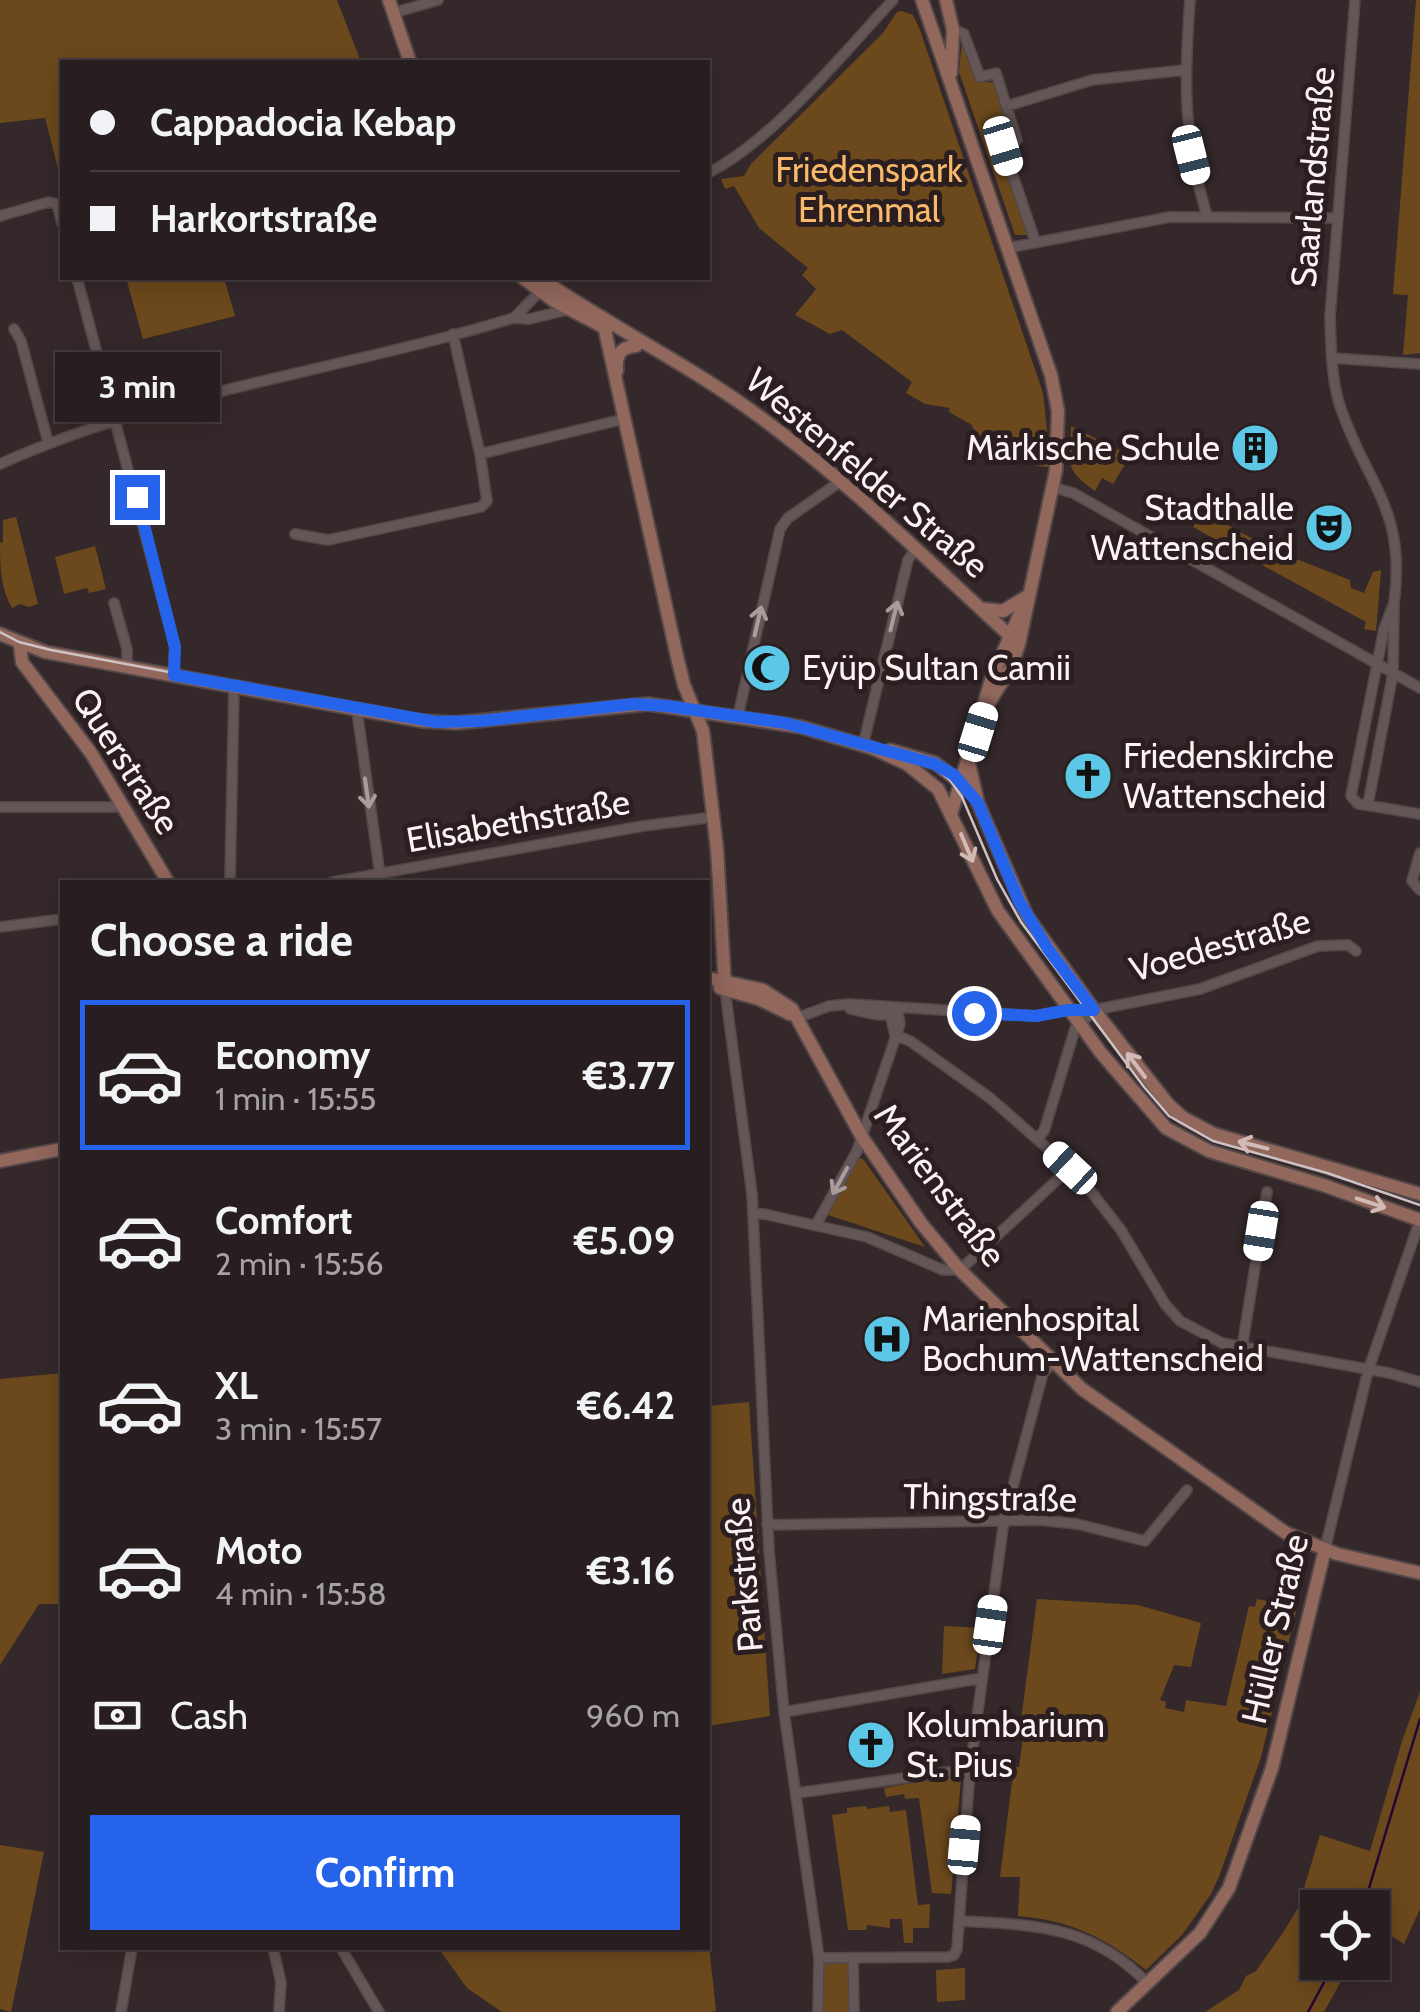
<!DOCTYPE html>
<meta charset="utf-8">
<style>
:root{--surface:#281e20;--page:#302729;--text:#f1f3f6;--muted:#a5a2a5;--line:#443c3e;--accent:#2563eb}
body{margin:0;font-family:Cabin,sans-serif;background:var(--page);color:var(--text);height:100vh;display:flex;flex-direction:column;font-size:38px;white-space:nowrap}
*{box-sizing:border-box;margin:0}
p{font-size:32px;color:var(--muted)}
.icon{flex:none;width:55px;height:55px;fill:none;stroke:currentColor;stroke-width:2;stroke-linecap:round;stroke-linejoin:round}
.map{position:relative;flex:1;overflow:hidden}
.side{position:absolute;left:60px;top:880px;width:650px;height:1070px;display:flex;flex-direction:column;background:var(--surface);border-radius:0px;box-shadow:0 5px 25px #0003,0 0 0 2px var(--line)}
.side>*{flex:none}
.banner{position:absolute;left:60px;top:60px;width:650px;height:220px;border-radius:0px;box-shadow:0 5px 25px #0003,0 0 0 2px var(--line);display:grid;align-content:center;height:220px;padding:0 30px;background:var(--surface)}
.tools{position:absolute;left:1300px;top:1890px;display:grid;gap:20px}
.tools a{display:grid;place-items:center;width:90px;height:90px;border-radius:0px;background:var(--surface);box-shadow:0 5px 25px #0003,0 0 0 2px var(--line);font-size:50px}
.end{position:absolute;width:45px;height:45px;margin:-22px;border:12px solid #2563eb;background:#fff;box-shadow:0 0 0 5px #fff}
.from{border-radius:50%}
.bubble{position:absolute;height:70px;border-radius:0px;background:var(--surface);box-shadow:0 5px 25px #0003,0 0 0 2px var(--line);font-size:32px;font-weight:700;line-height:70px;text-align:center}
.car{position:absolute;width:30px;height:60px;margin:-30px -15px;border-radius:12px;box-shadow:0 0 8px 2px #0007;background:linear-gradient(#fff 24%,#345 0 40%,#fff 0 76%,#345 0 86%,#fff 0)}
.banner b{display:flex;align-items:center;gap:35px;height:95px;font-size:38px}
.banner b+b{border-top:2px solid var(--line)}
.banner i{width:25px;height:25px;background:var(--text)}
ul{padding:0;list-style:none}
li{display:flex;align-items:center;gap:30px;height:150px;margin:0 20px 15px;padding:0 10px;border:5px solid transparent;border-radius:0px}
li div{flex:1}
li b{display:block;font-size:38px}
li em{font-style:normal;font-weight:700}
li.selected{border-color:var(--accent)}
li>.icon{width:90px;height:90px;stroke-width:1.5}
h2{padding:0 30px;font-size:45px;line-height:120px}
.pay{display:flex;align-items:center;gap:25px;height:110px;padding:0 30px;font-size:38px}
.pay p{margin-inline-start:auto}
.action{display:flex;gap:20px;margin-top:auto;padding:20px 30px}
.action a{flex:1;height:115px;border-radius:0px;background:var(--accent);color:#fff;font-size:40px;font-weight:700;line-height:115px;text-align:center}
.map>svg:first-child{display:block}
.green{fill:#6c491c}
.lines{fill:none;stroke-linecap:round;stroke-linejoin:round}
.stream{stroke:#240535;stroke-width:2.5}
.street-casing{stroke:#534748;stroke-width:12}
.secondary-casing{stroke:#534748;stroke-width:16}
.street{stroke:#645556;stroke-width:9}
.secondary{stroke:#92675c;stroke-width:12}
.tram{stroke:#cec3c4;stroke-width:2.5}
.oneway{stroke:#a89c9d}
.oneway2{stroke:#d2bab7}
.route{stroke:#2563eb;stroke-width:12}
.labels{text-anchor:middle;stroke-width:10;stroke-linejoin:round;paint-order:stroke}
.park-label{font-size:35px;fill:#f9b96b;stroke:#2b1e20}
.street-label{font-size:35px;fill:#fcf2f3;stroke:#2b1e20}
.poi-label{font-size:35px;fill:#fcf2f3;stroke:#2b1e20;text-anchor:start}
</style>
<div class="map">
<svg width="1420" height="2012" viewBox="0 0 1420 2012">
<rect width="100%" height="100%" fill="#35282a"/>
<!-- green -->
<path class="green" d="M0 0H337L361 62H62V184L45 118 0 123Z
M1416 0H1420V353L1403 355 1408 295 1393 294Z
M902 11 913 15 920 30 1043 393 1051 467C1031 469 977 445 972 425L949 412 950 408 925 404 906 393 912 382 842 330 830 334 795 315 816 289 802 275 808 268 759 228 734 186 725 189 721 179 744 176 751 164 883 33 897 12Z
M962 40 976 80 995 83 1012 132 998 145 1029 235H1015L959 72Z
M126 278H236L225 281 235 316 143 339Z
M1071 426 1130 456 1113 484 1102 478 1095 491C1062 468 1071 464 1071 426Z
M1202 511 1273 550 1350 580 1351 588 1364 593 1373 572 1381 570 1376 631 1364 629 1366 622 1193 527Z
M16 517 38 604 29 607 20 604 12 608C1 589 0 569 0 543L3 542V520Z
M95 546 106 589 89 593 87 588 64 594 55 557Z
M862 1158 866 1163 925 1247 828 1215 856 1161Z
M62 1373V1604H39L0 1665V1379Z
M749 1402 770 1716 708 1726V1406Z
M1037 1599 1138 1605 1201 1623 1191 1667 1174 1665 1160 1700 1166 1702 1165 1708 1184 1712 1186 1700 1226 1706 1249 1606 1255 1607 1257 1599 1297 1607 1261 1757 1220 1874 1211 1894 1182 1935 1146 1970C1106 1938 1070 1920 1018 1916L1020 1877H1000L1014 1767H1019L1023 1737 1019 1735Z
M944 1626 981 1628 975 1669 942 1674Z
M1420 1692V1909L1404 1944 1373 1924 1372 1908 1352 1907 1357 1887 1345 1907 1318 1908 1317 1944 1304 1966 1315 1980 1320 1979 1328 1963H1351L1324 2012H1205L1239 1990 1246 1976 1256 1971 1284 1931 1298 1908 1320 1835 1370 1851 1403 1738Z
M957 1775 961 1779 951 1894 932 1893 919 1798 905 1799 904 1794 886 1797 884 1788Z
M866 1806 867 1809 889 1806 890 1812 906 1810 918 1905 930 1904 929 1928H913V1943H904L902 1919H890V1928L867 1925 866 1930H848L832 1815 847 1813V1808Z
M0 1845 44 1852 11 2012 0 2009Z
M708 1936 716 2011 711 2012H502L467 1988 438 1948H708Z
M819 1958H853L854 2012H818Z
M965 1968V2000L937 2002 936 1970Z"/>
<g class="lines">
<!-- stream -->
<path class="stream" d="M1363 1908 1420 1719
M1308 2012 1335 1962"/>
<!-- street casing -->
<g class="street-casing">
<path id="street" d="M1190 0C1184 82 1183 136 1207 216
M1355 0 1330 317C1331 346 1331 375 1339 403 1365 484 1407 507 1394 603
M393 13 438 0
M953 30 964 34 980 77 996 73 1017 140 1003 146 1035 241
M1007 106 1092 80 1185 70
M708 173C775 139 841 55 893 0
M0 216 49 202 57 204 62 223
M1008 248 1170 217 1337 218
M77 278 175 647 173 675
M515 317 540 291
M14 329 21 341 48 442
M1332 358 1420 364
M480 454 624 419
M0 464C162 391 344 370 513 318L529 319 567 310
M1052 487 1073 493 1420 688
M295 534 328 540 481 507 487 501 480 454 453 334
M114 603 127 649V666
M1394 603 1393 673 1369 799 1366 805 1358 804 1351 796 1384 629Z
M357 711 381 882
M738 716 780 529 788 518 841 481
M863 745 908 560 916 548
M1366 805 1420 814
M0 807H125
M1420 853 1412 881 1420 890
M230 882 234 687
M333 882 643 826 714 817
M0 927 62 919
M725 990 752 1194 769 1551 784 1712 819 1958 818 2012
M850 1009 878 1015 894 1014
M797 1018 829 1006 849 1004 1036 1016 1068 1010H1094L1200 989 1318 946 1348 945 1356 951
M895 1035 910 1041 990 1098 1078 1175 1121 1230 1165 1304 1180 1321 1222 1343 1389 1373 1420 1382
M1038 1138 1044 1131 1075 1029 1094 1010
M753 1214H764L867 1237 943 1270H960L1070 1168
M816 1225 857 1151 900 1024 897 1007 890 1014 895 1035
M1242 1348 1267 1192
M767 1525 1040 1520 1077 1524 1145 1541 1187 1490
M1325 1549 1368 1371 1420 1220
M784 1712 982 1678
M797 1793 970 1769
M959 1921C1035 1925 1092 1925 1148 1984
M273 1948 281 1982 279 2012
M341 1948 379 2012
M819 1958 948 1957 954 1955 957 1949 970 1769 1004 1520 1043 1373 1053 1363
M853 1958 854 2012
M121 2012 132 1948"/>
</g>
<!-- secondary casing -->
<g class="secondary-casing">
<path id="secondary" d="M389 0 410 62
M922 0 1051 375 1058 411 1056 470 1019 644 1011 667 984 711
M946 0 953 30 951 73
M523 278 554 301 607 329
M540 278C611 327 690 365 760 417 853 485 934 567 1019 644
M602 317 678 661 684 685 703 731 717 849 725 987
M617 371C616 356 619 347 636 346
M985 609 1003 611 1026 597
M0 634 45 652 421 721 456 723 648 704 801 727 872 748 907 764 938 789 998 911 1101 1053 1166 1128 1209 1151 1323 1185 1420 1220
M20 645 22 662 91 753 168 882
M890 750 935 763 965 786
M969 763 978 803 1027 916 1094 1010 1168 1104 1182 1117 1214 1134 1420 1194
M952 811 992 677 1022 609
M708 978 763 990 792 1009 862 1137 921 1223 960 1270 1082 1389 1286 1533 1337 1554 1420 1573
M720 988 759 999 790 1014
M0 1161 62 1149
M1117 2012 1200 1933 1229 1888 1272 1768 1325 1549"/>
</g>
<!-- street -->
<use href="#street" class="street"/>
<!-- secondary -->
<use href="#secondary" class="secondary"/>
<!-- tram -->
<path class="tram" d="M0 632 19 642 51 650 421 719 457 721 649 702 801 725 932 766 950 780 962 797 997 879 1021 922 1144 1087 1169 1116 1213 1141 1327 1173 1420 1205"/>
</g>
<!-- one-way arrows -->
<defs><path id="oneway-shaft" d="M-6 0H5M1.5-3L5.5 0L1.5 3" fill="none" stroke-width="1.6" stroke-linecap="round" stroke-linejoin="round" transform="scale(2.5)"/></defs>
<g class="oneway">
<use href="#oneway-shaft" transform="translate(894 616) rotate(-76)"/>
<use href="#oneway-shaft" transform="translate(758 621) rotate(-77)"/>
<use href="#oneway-shaft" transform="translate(367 793) rotate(82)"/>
<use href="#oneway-shaft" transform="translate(840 1181) rotate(119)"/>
</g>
<g class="oneway2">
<use href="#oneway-shaft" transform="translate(967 848) rotate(67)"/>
<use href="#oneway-shaft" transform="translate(1136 1065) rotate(-127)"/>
<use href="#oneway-shaft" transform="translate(1253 1145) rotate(-166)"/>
<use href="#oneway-shaft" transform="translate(1371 1203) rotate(18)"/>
</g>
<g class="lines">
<!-- route -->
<path class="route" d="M137 497 175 647 174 675 436 722 480 721 634 704 667 706 785 723 935 764 954 775 978 803 1019 901 1048 949 1094 1010H1068L1036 1016 974 1013"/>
</g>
<!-- icons -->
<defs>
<g id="building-disc" transform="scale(2.5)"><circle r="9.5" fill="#5cc7e7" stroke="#2b1e20"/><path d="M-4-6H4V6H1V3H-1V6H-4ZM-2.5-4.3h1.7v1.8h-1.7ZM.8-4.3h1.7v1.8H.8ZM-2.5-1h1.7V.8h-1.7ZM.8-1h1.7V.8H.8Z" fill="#111"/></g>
<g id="theatre-disc" transform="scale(2.5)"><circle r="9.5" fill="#5cc7e7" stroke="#2b1e20"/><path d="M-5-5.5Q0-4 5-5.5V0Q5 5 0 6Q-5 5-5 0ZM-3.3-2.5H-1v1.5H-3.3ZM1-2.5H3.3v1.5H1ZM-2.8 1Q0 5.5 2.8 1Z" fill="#111"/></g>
<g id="mosque-disc" transform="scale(2.5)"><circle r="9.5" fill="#5cc7e7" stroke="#2b1e20"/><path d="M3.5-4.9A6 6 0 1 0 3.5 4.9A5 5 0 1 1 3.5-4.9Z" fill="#111"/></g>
<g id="church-disc" transform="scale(2.5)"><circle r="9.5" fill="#5cc7e7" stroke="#2b1e20"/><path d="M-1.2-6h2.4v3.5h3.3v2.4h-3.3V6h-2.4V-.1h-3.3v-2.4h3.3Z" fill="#111"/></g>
<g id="hospital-disc" transform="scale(2.5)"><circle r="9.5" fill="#5cc7e7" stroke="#2b1e20"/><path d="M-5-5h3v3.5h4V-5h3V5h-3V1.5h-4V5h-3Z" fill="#111"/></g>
</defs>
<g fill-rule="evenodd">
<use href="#building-disc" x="1255" y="448"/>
<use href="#theatre-disc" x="1329" y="528"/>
<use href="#mosque-disc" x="767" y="668"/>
<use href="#church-disc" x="1088" y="776"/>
<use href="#hospital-disc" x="887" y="1339"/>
<use href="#church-disc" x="871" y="1745"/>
</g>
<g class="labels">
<!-- park labels -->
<g class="park-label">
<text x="869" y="182">Friedenspark<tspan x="869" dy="40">Ehrenmal</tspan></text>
</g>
<!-- street labels -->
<g class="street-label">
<text transform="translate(1313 177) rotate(-85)" y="12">Saarlandstraße</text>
<text transform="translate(867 473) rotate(40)" y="12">Westenfelder Straße</text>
<text transform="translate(126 761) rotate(57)" y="12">Querstraße</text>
<text transform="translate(518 821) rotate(-10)" y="12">Elisabethstraße</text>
<text transform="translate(1220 945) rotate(-16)" y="12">Voedestraße</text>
<text transform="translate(940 1185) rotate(53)" y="12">Marienstraße</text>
<text transform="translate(990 1498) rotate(1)" y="12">Thingstraße</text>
<text transform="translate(744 1575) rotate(-95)" y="12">Parkstraße</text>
<text transform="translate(1275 1629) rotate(-77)" y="12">Hüller Straße</text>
</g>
<!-- poi labels -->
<g class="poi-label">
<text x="1220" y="460" text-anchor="end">Märkische Schule</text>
<text x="1294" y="520" text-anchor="end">Stadthalle<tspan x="1294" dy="40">Wattenscheid</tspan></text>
<text x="802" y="680">Eyüp Sultan Camii</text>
<text x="1123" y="768">Friedenskirche<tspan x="1123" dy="40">Wattenscheid</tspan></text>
<text x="922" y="1331">Marienhospital<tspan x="922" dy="40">Bochum-Wattenscheid</tspan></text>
<text x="906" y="1737">Kolumbarium<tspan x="906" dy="40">St. Pius</tspan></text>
</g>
</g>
</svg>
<div class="tools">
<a><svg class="icon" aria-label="locate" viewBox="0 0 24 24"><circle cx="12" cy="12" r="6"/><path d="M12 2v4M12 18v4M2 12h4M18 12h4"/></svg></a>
</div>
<i class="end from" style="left:974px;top:1013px"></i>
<i class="end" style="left:137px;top:497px"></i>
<div class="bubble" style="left:55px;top:352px;width:165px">3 min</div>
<i class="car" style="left:1003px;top:146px;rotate:163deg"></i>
<i class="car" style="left:1191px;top:155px;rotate:166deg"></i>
<i class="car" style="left:978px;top:732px;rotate:17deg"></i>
<i class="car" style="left:1070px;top:1168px;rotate:313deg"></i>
<i class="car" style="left:1261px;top:1231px;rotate:189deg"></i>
<i class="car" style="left:990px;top:1625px;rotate:8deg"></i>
<i class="car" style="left:964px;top:1845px;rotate:5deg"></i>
<div class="banner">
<b><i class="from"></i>Cappadocia Kebap</b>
<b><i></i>Harkortstraße</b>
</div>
<section class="side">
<h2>Choose a ride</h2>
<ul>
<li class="selected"><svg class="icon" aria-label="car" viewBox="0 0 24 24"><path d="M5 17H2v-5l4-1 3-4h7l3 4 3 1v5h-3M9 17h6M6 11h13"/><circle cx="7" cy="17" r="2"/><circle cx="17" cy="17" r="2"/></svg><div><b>Economy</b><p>1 min · 15:55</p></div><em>€3.77</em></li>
<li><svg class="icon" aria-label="car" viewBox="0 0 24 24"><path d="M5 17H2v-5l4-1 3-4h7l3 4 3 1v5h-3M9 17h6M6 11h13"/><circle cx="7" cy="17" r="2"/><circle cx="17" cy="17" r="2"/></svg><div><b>Comfort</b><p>2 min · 15:56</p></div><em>€5.09</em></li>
<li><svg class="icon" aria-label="car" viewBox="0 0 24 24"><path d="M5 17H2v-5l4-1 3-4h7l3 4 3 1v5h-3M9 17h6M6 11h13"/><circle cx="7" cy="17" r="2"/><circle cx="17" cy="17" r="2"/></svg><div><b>XL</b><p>3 min · 15:57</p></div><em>€6.42</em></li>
<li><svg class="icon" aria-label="car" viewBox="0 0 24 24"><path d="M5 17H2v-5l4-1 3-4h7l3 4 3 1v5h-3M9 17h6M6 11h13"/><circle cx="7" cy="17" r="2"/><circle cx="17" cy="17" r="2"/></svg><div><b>Moto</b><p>4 min · 15:58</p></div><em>€3.16</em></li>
</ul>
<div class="pay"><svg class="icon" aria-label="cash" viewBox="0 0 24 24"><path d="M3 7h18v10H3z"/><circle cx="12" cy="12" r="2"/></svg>Cash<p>960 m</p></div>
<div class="action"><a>Confirm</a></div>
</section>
</div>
